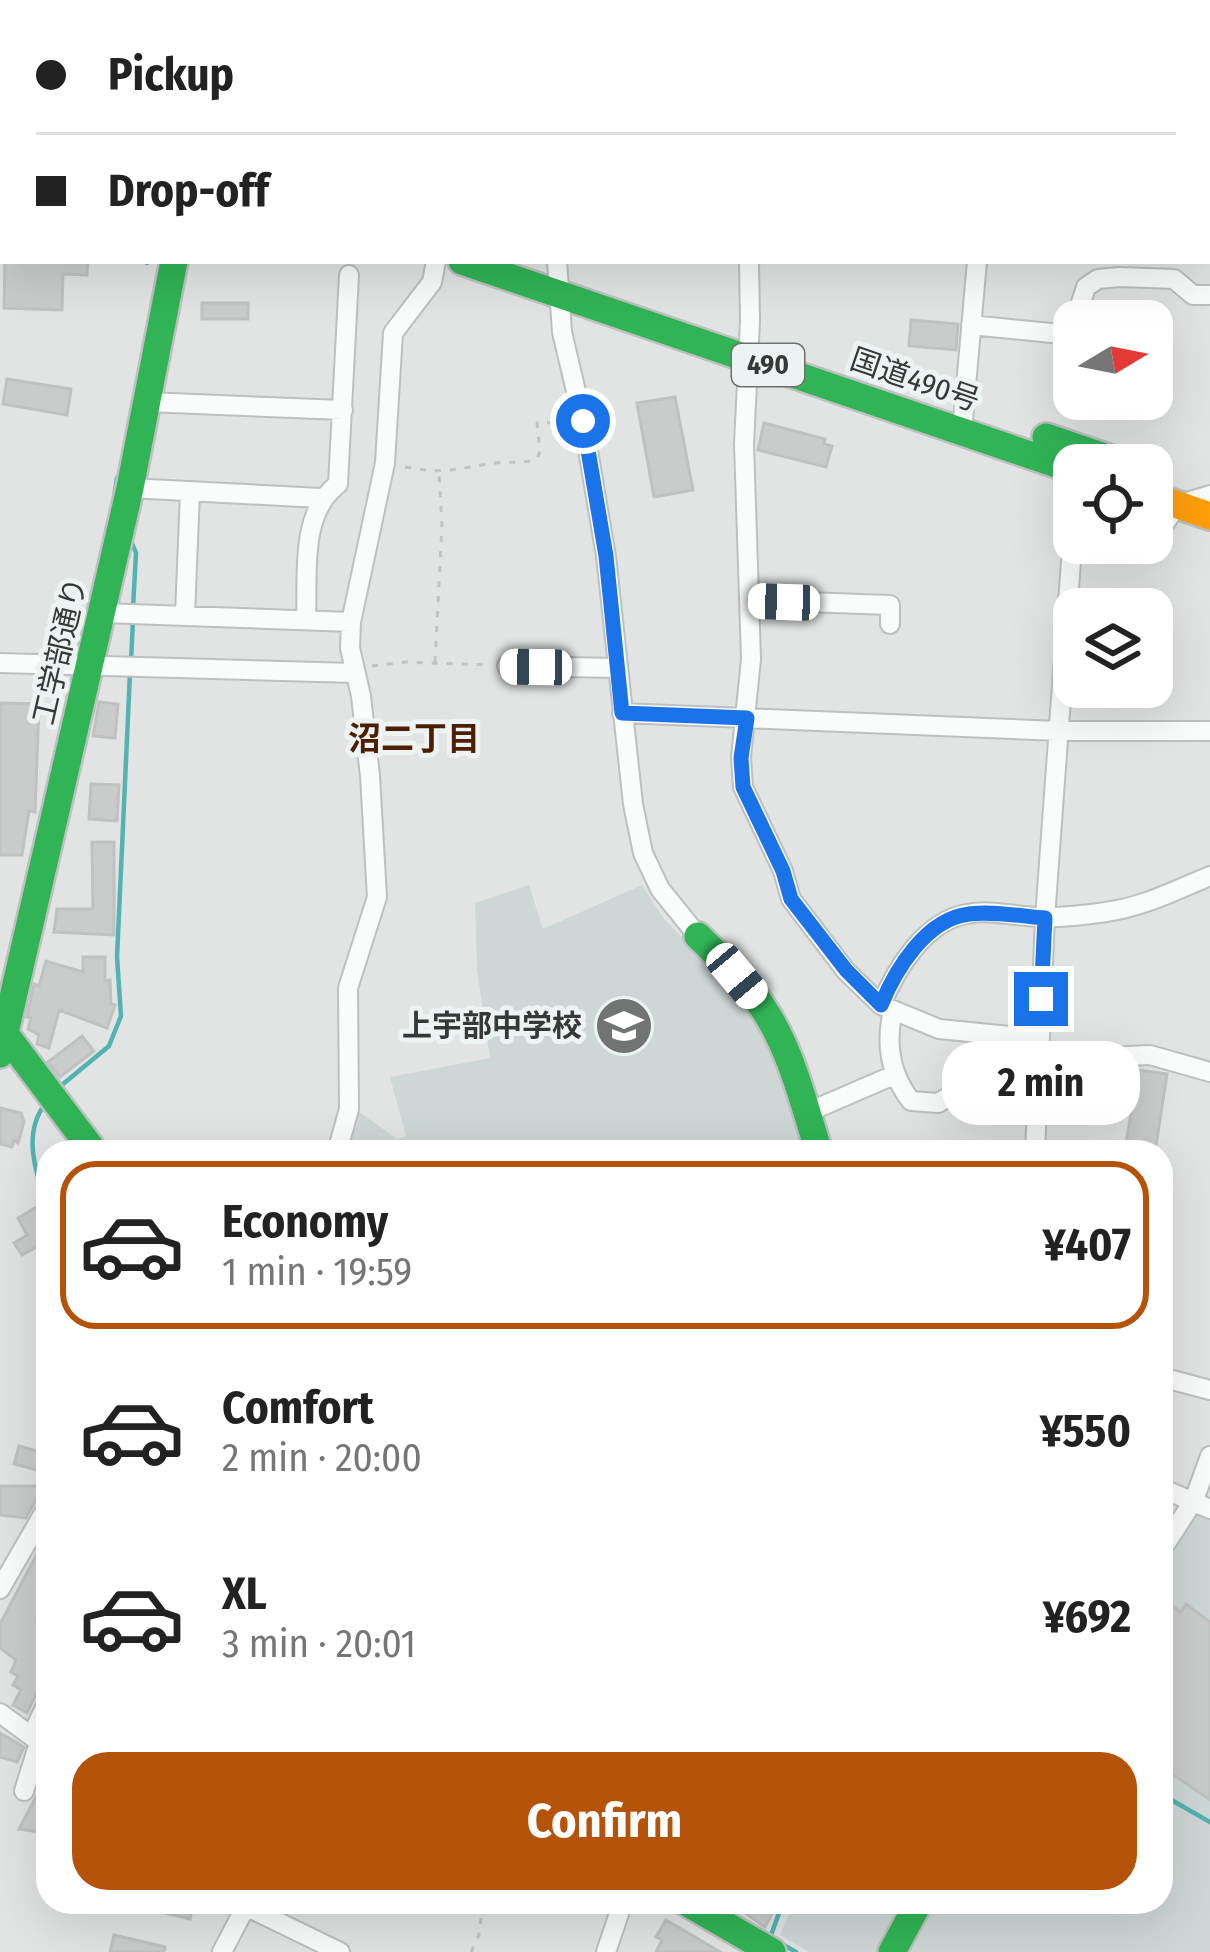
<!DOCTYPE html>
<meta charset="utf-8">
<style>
:root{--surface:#fff;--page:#f2f2f2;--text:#222;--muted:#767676;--line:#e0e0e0;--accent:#b45309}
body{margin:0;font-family:"Fira Sans Condensed","Noto Sans JP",sans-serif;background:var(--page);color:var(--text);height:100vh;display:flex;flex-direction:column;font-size:45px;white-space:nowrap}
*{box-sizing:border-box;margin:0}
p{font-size:39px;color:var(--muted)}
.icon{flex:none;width:66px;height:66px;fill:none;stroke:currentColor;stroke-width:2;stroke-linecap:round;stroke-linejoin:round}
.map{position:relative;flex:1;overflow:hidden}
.details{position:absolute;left:36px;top:1140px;width:1137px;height:774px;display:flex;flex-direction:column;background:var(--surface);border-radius:36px;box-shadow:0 12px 48px #0002}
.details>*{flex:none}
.guide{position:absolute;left:0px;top:0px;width:1212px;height:264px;box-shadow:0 12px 48px #0002;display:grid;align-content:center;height:264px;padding:0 36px;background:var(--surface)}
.needle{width:78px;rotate:80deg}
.buttons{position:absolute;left:1053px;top:300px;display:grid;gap:24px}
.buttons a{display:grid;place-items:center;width:120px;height:120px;border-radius:24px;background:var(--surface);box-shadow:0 12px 48px #0002;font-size:60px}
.end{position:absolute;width:54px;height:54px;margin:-27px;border:15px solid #1a73e8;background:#fff;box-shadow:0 0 0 6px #fff}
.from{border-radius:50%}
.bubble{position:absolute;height:84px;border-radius:36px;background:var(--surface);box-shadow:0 12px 48px #0002;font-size:39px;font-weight:700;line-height:84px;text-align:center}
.car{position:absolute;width:36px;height:72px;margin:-36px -18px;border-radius:15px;box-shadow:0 0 9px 3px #0007;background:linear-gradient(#fff 24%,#345 0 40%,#fff 0 76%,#345 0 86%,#fff 0)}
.guide b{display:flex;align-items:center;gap:42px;height:114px;font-size:45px}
.guide b+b{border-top:3px solid var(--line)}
.guide i{width:30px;height:30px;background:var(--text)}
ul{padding:21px 0 0;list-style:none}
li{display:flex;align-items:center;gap:36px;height:168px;margin:0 24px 18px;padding:0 12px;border:6px solid transparent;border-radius:36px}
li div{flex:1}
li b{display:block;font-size:45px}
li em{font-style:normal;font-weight:700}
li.current{border-color:var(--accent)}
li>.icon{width:108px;height:108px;stroke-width:1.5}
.cta{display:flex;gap:24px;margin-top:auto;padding:24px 36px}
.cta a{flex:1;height:138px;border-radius:36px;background:var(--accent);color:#fff;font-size:48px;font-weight:700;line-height:138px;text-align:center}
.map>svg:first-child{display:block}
.built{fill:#ced7d6}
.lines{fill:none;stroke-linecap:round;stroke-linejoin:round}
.stream{stroke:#52b3b0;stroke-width:4.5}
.building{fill:#cacccc;stroke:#c0c2c1;stroke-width:3}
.street-casing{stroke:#bdc0bf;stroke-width:22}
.fast-casing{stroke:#bdc0bf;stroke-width:32}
.slow-casing{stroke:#bdc0bf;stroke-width:32}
.path{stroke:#c2c2c2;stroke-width:3;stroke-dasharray:6 9;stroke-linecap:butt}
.street{stroke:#fafbfb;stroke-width:18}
.fast{stroke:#30b455;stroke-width:27}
.slow{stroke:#ff9f0a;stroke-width:27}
.route{stroke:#1a73e8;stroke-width:15}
.labels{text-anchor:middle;stroke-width:10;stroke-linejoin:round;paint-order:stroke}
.shield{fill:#edf2f2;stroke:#6e7070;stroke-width:3}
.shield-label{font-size:27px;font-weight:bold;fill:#373838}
.street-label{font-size:30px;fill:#373838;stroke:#edf2f2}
.poi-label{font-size:30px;font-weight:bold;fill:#373838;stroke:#edf2f2;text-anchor:end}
.neighbourhood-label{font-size:33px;font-weight:bold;fill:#4d1f02;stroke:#edf2f2}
</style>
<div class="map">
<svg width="1210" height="1952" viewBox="0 0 1210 1952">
<rect width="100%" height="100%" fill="#e1e4e3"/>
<!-- built -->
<path class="built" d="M529 885 543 929 642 885 664 919 758 1015 805 1152H342L354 1108 397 1139 406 1136 390 1077 490 1058 477 970 475 903Z
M1198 1514 1210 1515V1952H910L937 1902H1161V1567Z
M794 1902H905L878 1952H809L780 1935Z"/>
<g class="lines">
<!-- stream -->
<path class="stream" d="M139 0 140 3
M147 263V261
M112 511 117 478
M131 541 136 553 133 608
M131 662 133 619
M57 1089 109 1046 121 1016 117 957 130 673
M46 1103C22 1132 35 1174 48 1205
M1161 1794 1210 1822
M770 1938 783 1902
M780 1943 796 1952"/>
</g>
<!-- building -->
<path class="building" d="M5 261H88L87 275 63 274 62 310 4 308Z
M202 303H248V319H202Z
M911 320 958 324 956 350 909 346Z
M7 379 71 389 67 415 3 404Z
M675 397 693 490 654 497 637 403Z
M764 423 825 439 824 444 832 446 826 467 758 450Z
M99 702 118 704 115 738 93 736Z
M0 703 39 704 35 812 29 811 22 855H0Z
M91 784 119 785 117 821 89 819Z
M92 842H114V935L54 932 57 909H93Z
M83 957H105V981L110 980 111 1004 115 1005 107 1028 59 1010 49 1048 37 1044 39 1035 28 1029 31 1018 27 1017 34 984 39 986 46 961 83 972Z
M82 1036 94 1051 60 1077 48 1062Z
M1138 1070 1167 1074 1155 1152 1125 1150Z
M0 1108 21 1113 24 1122 18 1143 14 1140 12 1147 0 1144Z
M35 1208 48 1225V1241L22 1255 14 1243 27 1235 18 1218Z
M19 1446 48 1454 44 1472 14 1464Z
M0 1486H35L48 1493 37 1498 26 1518 0 1515Z
M48 1533V1584L43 1593 48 1596V1603L37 1622 48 1629V1688L36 1694 27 1713 13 1705 21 1690 13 1685 18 1676 11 1672 16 1660 0 1648V1624Z
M1161 1598 1181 1612 1186 1604 1210 1622V1800L1161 1766Z
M0 1733 24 1747 17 1762 0 1757Z
M48 1767 46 1833 19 1829 37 1795Z
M140 1902H194L190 1919 140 1907Z
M730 1902H778L765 1927Z
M666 1920 690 1934 720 1952H656L662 1940 656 1937Z
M114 1935 165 1947 164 1952H110Z"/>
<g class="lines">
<!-- street casing -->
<g class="street-casing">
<path id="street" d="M860 0 876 3
M598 3V0
M753 3V0
M956 3 959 0
M1003 3V0
M1209 13H1210
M557 261 562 332 583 421 606 556 633 804 643 853 660 889 698 936
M749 261 750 321 744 444 751 659 741 757 743 787 783 871 791 899 846 971 881 1005 939 1029 1040 1039
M1075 321 1086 287 1098 279 1119 277 1174 279 1193 295H1210
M971 325 1071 335 1074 325
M146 402 343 410
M962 431 977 261
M130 488 320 498
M1152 524 1165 523 1177 505 1210 495
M751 600 890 605V624
M103 613 351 622
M185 615 190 492
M306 620C308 575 299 514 338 484L349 275
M0 663 354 673
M507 666 618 668
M622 713 1058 731H1210
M881 1005C896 969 925 921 967 914 990 909 1018 917 1041 917 1062 918 1085 915 1106 912 1146 906 1173 891 1210 876
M893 1011C885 1044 891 1075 911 1101L938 1103 960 1090
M1038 1060 1150 1055 1210 1072
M806 1113 894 1075
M337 1152 349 1109 348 988 377 897 370 776 361 696 350 648 351 622 385 463 393 333 432 282 436 261
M1035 1152 1045 918 1074 520
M1161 1377 1210 1390
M1161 1488 1210 1509
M1161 1551 1194 1500 1210 1456
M0 1589 48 1506
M0 1713 34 1738
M24 1791 38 1746 34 1731 48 1701
M237 1902 340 1952
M222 1952 246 1906
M606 1952 623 1902"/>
</g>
<!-- fast casing -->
<g class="fast-casing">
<path id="fast" d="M239 3 240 0
M0 101 3 102
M462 261 1074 470
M1046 437 1128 465
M698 936C720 958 744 979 761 1005 791 1048 803 1102 819 1152
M5 1034 94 1152
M0 1054 130 488 174 261
M686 1902 772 1952
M892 1952 919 1902"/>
</g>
<!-- slow casing -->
<g class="slow-casing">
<path id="slow" d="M1152 496 1210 516"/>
</g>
<!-- path -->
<path class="path" d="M405 467C446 475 457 468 496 463 510 461 523 464 537 459L540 451 537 423 566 422
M435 662 442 525 439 474
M372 666 405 662 488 665
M471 1952 479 1935 483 1902"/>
<!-- street -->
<use href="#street" class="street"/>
<!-- fast -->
<use href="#fast" class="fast"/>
<!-- slow -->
<use href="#slow" class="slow"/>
</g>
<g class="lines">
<!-- route -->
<path class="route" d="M583 421 606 556 622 713 747 718 741 758 743 787 783 871 791 899 846 970 881 1005C896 969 926 919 969 914 993 911 1021 916 1045 918L1041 999"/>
</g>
<!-- icons -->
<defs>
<g id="school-disc" transform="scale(3)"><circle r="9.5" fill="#727474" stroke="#edf2f2"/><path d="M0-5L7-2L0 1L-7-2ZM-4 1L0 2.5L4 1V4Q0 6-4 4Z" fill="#fff"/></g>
</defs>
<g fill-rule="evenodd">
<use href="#school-disc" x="624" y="1026"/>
</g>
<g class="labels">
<!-- shield labels -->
<rect class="shield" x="732" y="344" width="72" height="42" rx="9"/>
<g class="shield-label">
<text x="768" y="374">490</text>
</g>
<!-- street labels -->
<g class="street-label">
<text transform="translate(915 380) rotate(19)" y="10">国道490号</text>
<text transform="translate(60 651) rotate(-77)" y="10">工学部通り</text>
</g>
<!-- poi labels -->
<g class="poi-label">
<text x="582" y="1036">上宇部中学校</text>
</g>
<!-- neighbourhood labels -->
<g class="neighbourhood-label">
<text x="414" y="750">沼二丁目</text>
</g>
</g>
</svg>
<div class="buttons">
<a><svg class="needle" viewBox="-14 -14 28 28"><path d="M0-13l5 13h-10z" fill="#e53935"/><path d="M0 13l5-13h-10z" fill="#767676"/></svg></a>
<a><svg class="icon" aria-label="locate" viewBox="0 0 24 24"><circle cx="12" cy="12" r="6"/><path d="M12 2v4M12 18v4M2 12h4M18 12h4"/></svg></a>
<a><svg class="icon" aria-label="layers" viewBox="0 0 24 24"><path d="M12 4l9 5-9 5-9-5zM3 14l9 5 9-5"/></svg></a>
</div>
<i class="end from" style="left:583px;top:421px"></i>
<i class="end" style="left:1041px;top:999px"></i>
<div class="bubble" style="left:942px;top:1041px;width:198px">2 min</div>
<i class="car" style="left:784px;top:602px;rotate:272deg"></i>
<i class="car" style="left:536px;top:667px;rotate:271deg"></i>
<i class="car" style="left:737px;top:976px;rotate:140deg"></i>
<div class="guide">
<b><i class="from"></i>Pickup</b>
<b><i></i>Drop-off</b>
</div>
<section class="details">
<ul>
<li class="current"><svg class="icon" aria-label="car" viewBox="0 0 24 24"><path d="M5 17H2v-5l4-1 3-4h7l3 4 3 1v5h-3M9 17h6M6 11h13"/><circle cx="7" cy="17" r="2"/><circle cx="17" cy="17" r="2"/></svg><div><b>Economy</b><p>1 min · 19:59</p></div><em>¥407</em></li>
<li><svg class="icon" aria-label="car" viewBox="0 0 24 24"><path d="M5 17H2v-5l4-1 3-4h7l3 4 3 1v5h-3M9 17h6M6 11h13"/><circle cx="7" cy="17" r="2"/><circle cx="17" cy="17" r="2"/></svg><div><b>Comfort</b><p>2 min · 20:00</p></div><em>¥550</em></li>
<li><svg class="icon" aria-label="car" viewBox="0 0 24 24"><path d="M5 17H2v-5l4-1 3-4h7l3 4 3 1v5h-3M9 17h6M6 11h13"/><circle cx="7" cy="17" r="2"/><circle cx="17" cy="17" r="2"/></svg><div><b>XL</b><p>3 min · 20:01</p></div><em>¥692</em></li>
</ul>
<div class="cta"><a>Confirm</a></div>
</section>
</div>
